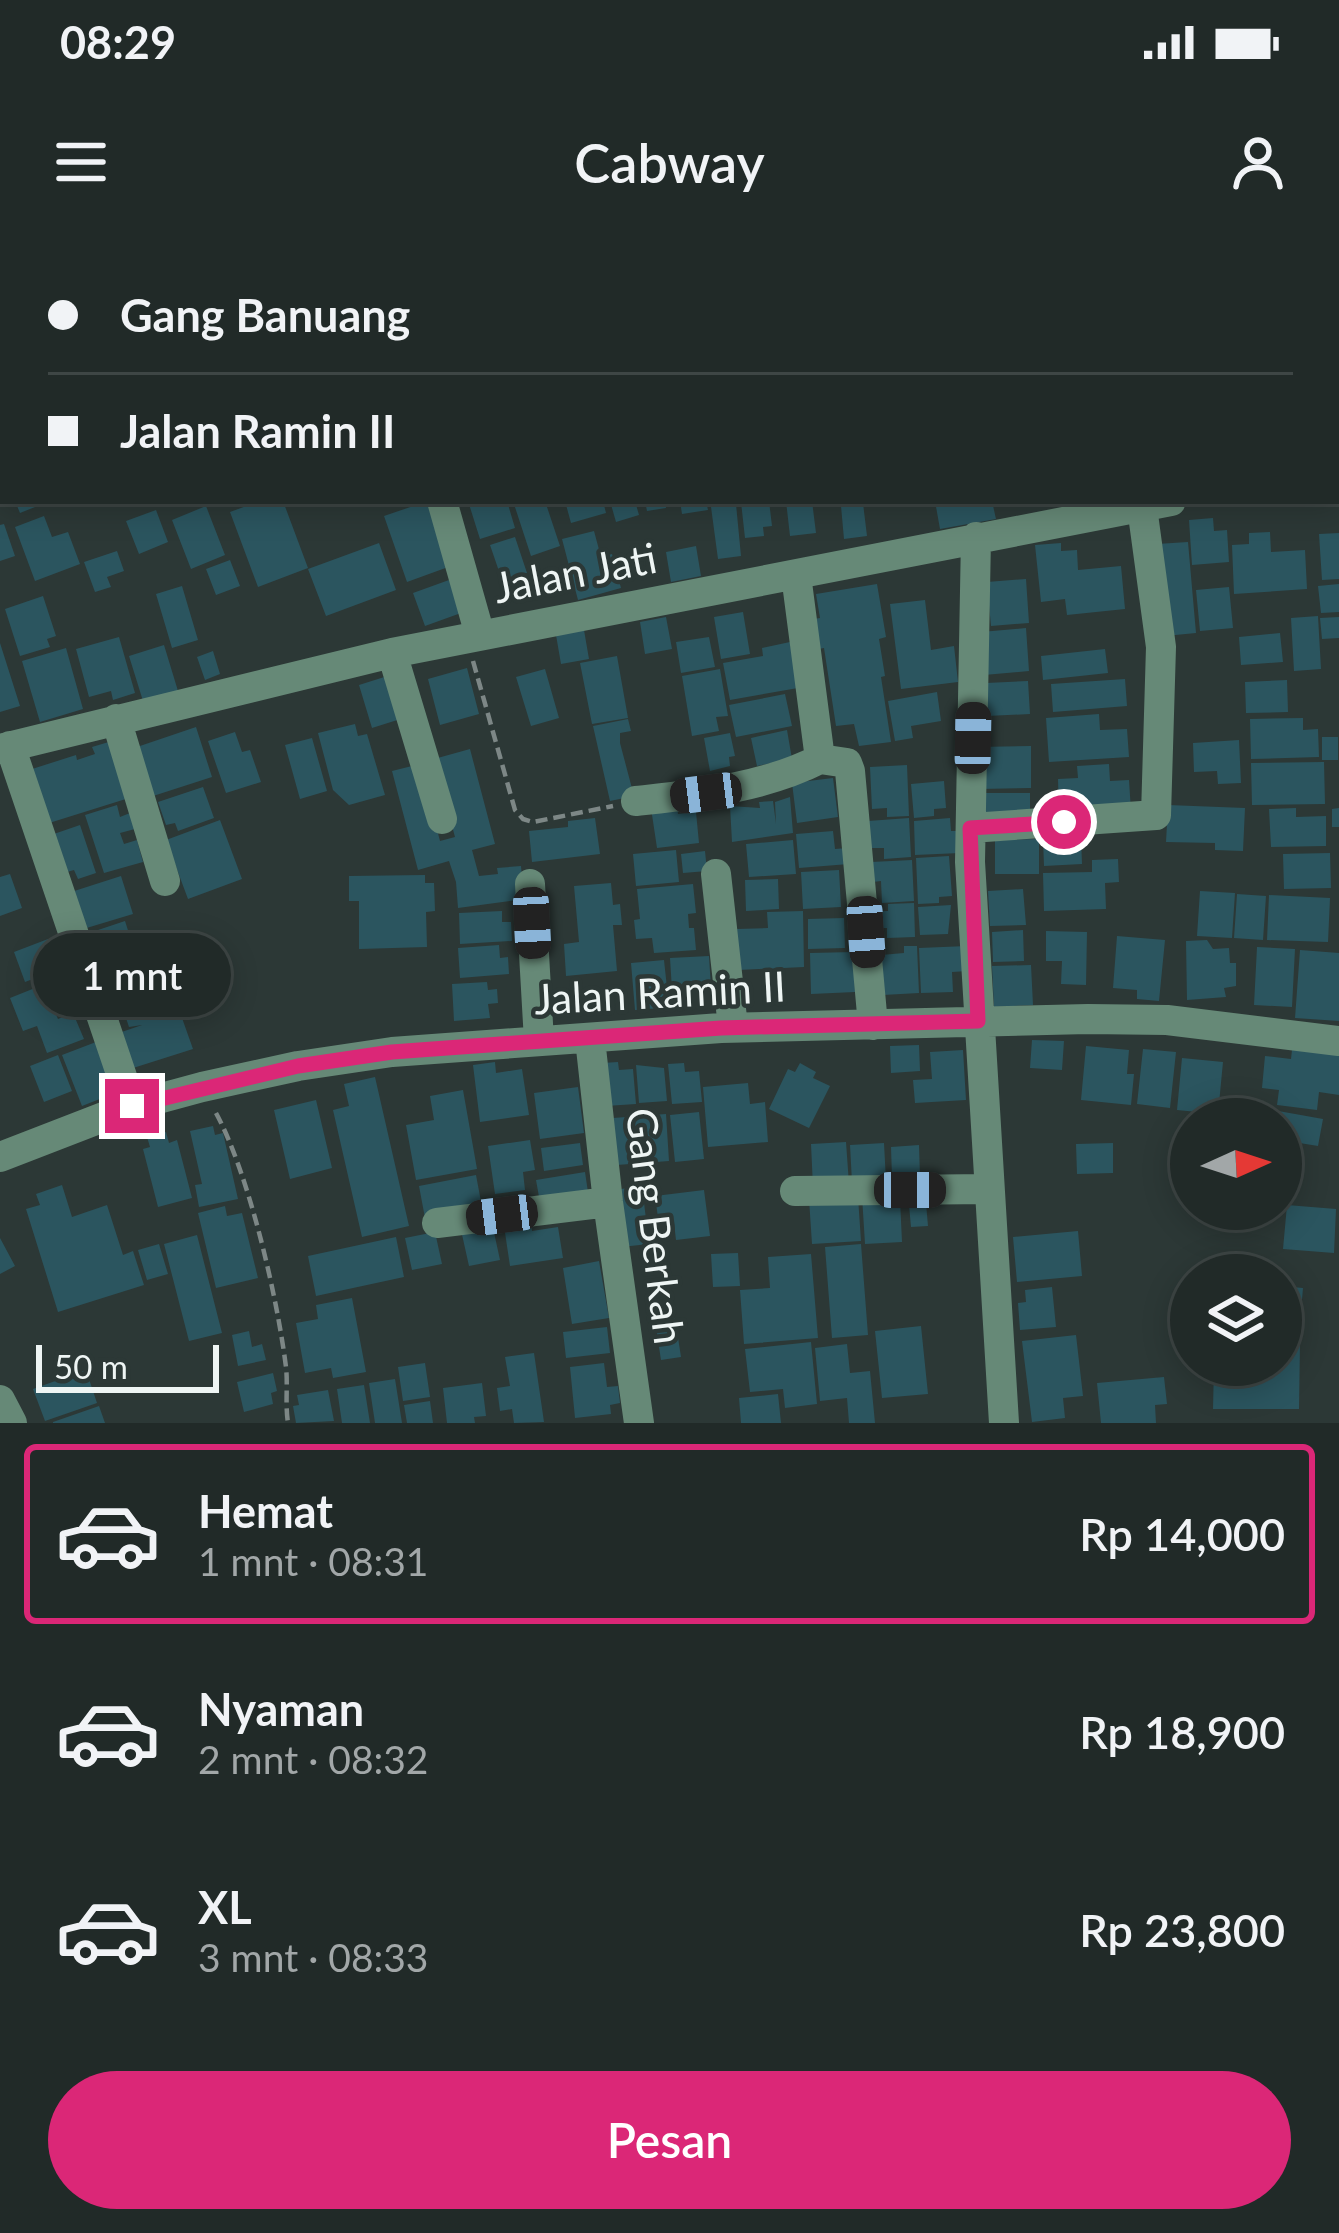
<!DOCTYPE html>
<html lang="id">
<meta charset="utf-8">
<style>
:root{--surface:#212a28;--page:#2d3634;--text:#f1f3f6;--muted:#a2a7a8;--line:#3e4645;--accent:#db2777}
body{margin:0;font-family:Lato,sans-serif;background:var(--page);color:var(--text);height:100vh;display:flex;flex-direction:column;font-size:45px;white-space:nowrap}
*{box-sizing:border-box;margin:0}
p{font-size:39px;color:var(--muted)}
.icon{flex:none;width:66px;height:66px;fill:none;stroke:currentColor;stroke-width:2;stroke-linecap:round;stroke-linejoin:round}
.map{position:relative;height:1183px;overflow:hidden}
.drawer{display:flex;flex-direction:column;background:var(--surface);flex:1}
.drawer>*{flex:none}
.guide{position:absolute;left:0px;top:0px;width:1341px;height:264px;box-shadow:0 6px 30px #0003,0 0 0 3px var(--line);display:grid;align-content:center;height:264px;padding:0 48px;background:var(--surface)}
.needle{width:78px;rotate:87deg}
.buttons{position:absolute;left:1170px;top:858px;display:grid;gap:24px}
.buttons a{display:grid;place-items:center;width:132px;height:132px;border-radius:50%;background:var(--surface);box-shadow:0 6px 30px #0003,0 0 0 3px var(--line);font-size:60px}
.scale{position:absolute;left:36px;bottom:30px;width:183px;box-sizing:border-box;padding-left:12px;border:6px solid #eef5f4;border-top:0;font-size:33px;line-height:42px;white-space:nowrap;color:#eef5f4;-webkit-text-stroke:9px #2c3836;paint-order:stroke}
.end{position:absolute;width:54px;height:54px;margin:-27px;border:15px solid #db2777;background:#fff;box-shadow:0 0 0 6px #fff}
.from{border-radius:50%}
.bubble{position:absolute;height:84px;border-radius:42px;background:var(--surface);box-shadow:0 6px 30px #0003,0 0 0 3px var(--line);font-size:39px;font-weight:600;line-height:84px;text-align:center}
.car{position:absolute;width:36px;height:72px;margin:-36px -18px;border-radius:15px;box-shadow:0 0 9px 3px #0007;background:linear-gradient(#222 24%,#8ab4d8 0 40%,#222 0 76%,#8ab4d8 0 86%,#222 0)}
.guide b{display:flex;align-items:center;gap:42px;height:114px;font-size:45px}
.guide b+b{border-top:3px solid var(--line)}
.guide i{width:30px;height:30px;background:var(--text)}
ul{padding:21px 0 0;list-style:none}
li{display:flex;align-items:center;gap:36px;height:180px;margin:0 24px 18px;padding:0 24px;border:6px solid transparent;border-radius:12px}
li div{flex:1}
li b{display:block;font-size:45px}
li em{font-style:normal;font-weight:600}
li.active{border-color:var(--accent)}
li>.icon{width:108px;height:108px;stroke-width:1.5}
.cta{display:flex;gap:24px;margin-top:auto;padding:24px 48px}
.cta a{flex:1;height:138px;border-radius:72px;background:var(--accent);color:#fff;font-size:48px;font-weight:600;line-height:138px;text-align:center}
.status{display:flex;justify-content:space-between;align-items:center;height:84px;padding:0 60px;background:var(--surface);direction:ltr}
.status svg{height:33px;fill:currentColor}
header{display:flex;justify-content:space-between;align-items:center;height:156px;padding:0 48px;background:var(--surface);font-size:54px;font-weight:600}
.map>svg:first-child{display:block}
.building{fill:#2b555f}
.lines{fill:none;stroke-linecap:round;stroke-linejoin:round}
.path{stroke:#7d8786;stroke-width:4.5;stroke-dasharray:12 6;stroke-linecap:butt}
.minor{stroke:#668977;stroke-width:30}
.route{stroke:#db2777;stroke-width:15}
.labels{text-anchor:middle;stroke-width:9;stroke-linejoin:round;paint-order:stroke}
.street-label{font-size:42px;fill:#eef5f4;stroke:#2c3836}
</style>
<div class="status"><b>08:29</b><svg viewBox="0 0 49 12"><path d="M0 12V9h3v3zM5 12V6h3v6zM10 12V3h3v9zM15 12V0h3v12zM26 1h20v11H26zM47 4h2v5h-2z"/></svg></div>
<header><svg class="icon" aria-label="menu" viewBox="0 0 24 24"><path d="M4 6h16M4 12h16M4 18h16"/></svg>Cabway<svg class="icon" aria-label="person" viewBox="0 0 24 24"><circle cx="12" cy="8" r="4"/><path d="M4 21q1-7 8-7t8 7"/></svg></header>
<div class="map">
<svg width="1339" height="1183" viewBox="0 0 1339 1183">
<rect width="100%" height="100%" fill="#2c3836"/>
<!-- building -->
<path class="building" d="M15 261H50L20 273Z
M260 261H283L308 328 258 347 230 272Z
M428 261 451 326 407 342 384 276Z
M468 261H507L515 288 480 299Z
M513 261H545L560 306 531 316Z
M565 261H603L606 273 571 283Z
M610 261H635L639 275 616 282Z
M645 261H665L666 268 647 271Z
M680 261H706L708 270 682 274Z
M769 261 772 286 763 287 764 296 745 298 741 262Z
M786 261H812L816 293 790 296Z
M935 261H992L996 279 940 289Z
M863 263 867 296 844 299 841 266Z
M736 264 741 316 718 319 711 267Z
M206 266 225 315 191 329 172 280Z
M156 270 168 302 139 314 126 281Z
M44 276 52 297 68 292 80 324 35 341 15 287Z
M1213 278 1214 291 1227 290 1229 322 1192 325 1189 280Z
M4 284 15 316 0 321V285Z
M594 291 601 317 612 314 621 348 578 360 562 299Z
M1270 292 1271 312 1305 310 1307 349 1234 354 1232 305 1249 304V293Z
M1339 293V339L1322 340 1319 294Z
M515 297 527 333 502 340 490 305Z
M1188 302 1196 393 1165 396 1157 304Z
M379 303 396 350 326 376 308 329Z
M1061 303V311L1077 310 1078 330 1121 326 1125 369 1067 375 1065 359 1041 362 1035 305Z
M696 306 701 336 671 342 666 312Z
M117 311 124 331 107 337 111 347 95 352 84 322Z
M230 320 240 346 216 355 206 329Z
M1026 339 1029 383 991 386 987 342Z
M449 340 461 373 425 386 413 353Z
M877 344 886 397 879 399 885 436 881 437 891 502 859 506 854 484 836 486 824 408 813 410 808 380 820 378 816 354Z
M1339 344V372L1321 373 1318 346Z
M182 346 198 400 172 408 156 354Z
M1229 347 1233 388 1200 391 1196 350Z
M43 356 56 396 47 399 50 407 20 416 5 369Z
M925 360 931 410 954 406 958 442 901 449 890 364Z
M743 372 750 414 721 419 714 377Z
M1318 376 1321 429 1294 431 1291 378Z
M666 377 672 409 645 414 640 382Z
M1339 377V398L1322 399 1320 378Z
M1026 388 1029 431 984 435 981 392Z
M584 390 589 419 561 424 556 395Z
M1280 393 1283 422 1241 425 1239 397Z
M119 397 135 453 113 460 111 451 89 457 76 409Z
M709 397 715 427 681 433 676 402Z
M790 402 798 448 730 460 723 423 763 416 762 408Z
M0 403 20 466 0 472Z
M164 405 178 451 143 461 129 416Z
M66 408 83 469 40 482 22 421Z
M1105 409 1108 433 1043 440 1041 416Z
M213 411 220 434 205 440 197 417Z
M617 416 628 478 592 484 580 423Z
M467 428 479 474 440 485 428 439Z
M545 429 559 478 531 486 516 437Z
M720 429 728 476 716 477 719 491 692 496 682 436Z
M397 433 410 476 372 488 359 445Z
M1125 439 1127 466 1053 472 1051 444Z
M1287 440 1288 472 1246 473 1245 442Z
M1028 441 1030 474 987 476 986 443Z
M937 452 941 481 911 486 913 498 895 501 888 461Z
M785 454 792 486 736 497 729 465Z
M1099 474 1100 490 1127 489 1129 517 1049 522 1046 478Z
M1303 478V490L1318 489 1319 517 1251 519 1250 479Z
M628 479 631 491 620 493V503L634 556 610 561 593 486Z
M355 484 358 496 367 494 385 555 349 565 333 550 318 493Z
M196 487 212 537 150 557 134 508Z
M787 490 792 519 757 526 751 498Z
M235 492 242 512 250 510 261 542 226 553 208 501Z
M730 493 735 516 729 517 730 526 710 531 704 498Z
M1322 497H1338V520H1322Z
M312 498 327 551 300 559 285 505Z
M1239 500 1241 543 1218 544 1217 531 1194 532 1193 503Z
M112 501 129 558 46 584 29 530 76 515 77 520 95 514 92 507Z
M1031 506V548L979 549 978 507Z
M470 509 495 604 472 610 479 636 498 634 497 628 521 626 524 659 458 668 456 642 449 621 418 630 392 531 420 524 440 601 455 597 434 519Z
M1324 522 1325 564 1252 565 1251 523Z
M1109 524 1110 541 1129 540 1131 571 1059 574 1058 539 1078 538 1077 526Z
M907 525 909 576 887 577V568L872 569 870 527Z
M833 538 838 577 797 583 792 543Z
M944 541 946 568 934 569V576L914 578 911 544Z
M203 547 214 578 178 591 175 583 166 585 158 562Z
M978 553H1030V579H979Z
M790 557 793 593 732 602 730 566 760 568 759 562 773 561 776 584 775 562Z
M117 565 120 577 130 573 135 589 120 593 124 604 137 600 143 622 104 633 85 575Z
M677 565 678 574 696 572 699 603 657 608 651 568Z
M1168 565 1245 568 1243 611 1215 610V603L1166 602Z
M1296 568V577L1326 576V606L1271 607 1269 569Z
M1339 568V587H1332V569Z
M595 578 600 614 532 622 529 591 568 587V581Z
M909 578 911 617 884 619V608H869L868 581Z
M950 578 951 591H959L960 613 915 615 914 581Z
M220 580 242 639 188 659 166 600Z
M80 585 96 633 78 639 74 630 60 634 48 596Z
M833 591 835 609 847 608 849 624 799 628 796 594Z
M1081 598 1082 624 1044 626 1043 599Z
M1039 599V634H995V600Z
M793 600 796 634 749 637 746 604Z
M676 610 679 642 636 646 633 614Z
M705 611 707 631 683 633 681 614Z
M1330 613 1331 648 1284 649 1283 614Z
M949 616 952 656 939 657V663L918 664 916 618Z
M1118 619 1119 642 1105 643 1106 669 1044 671 1043 633 1092 632V620Z
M912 620 914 661 882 663 881 641 873 642 871 622Z
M839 630 841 667 803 669 801 632Z
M10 634 22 668 0 676V637Z
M425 635V643H434L435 671 426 672 427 707 359 709V661H349V636Z
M121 636 133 674 80 690 68 653Z
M778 639 779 669 746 671 745 640Z
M611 643 613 665 620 664 622 685H613L617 731 566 736 564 704 579 702 574 646Z
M693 644 696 673 688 674 689 688H694L696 710 654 713 652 698 636 699 634 680 640 679 637 649Z
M1023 649 1026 685 990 686 988 651Z
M1200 651 1235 653 1232 698 1197 696Z
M1237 654 1266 656 1263 700 1234 698Z
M1269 655 1330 658 1328 702 1267 700Z
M914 663 915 697 887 698V688H880L879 671H888V664Z
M951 665 948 694 920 695 918 667Z
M502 671V682H511L512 701 460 704 459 673Z
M803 671 804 727 738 730 737 689 768 688 767 672Z
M844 678 845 708 808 709V679Z
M125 681 134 709 101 719 92 692Z
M1023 690 1024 721 993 722 992 692Z
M1046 691 1087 692 1086 745 1061 744 1062 721H1046Z
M1117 696 1165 700 1159 761 1137 759V750L1113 748Z
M48 699 59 729 25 742 14 712Z
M175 700 186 734 116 757 105 722Z
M1207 700 1213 709 1229 708 1230 723H1236V746L1224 748 1226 757 1187 760 1186 701Z
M499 705 500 718 508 717 509 734 460 738 458 708Z
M904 706H917L919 753 883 755 881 715 904 713Z
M967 706 968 731 952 732 953 752 921 753 919 708Z
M1257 707 1295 709 1292 767 1254 765Z
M1300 710 1339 713V781L1295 778Z
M854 712 855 752 811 754 810 713Z
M709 716 712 763 673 766 670 718Z
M664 720 668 757H660L661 768 635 770 631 723Z
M1031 725 1033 765 994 767 992 726Z
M184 739 190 757 176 761 193 809 130 829 113 795 142 785 129 787 120 760Z
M55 740 64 764 53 768 58 779 73 773 84 799 47 813 37 786 23 791 10 758Z
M487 742 488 750 497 749 498 763 488 764 490 778 454 781 452 744Z
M1032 800 1064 801 1062 830 1030 828Z
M96 802 115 853 82 866 62 815Z
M919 805 920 831 891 833 890 806Z
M1086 806 1129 810 1127 834H1134L1131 865 1081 860Z
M1143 809 1176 812 1170 868 1137 864Z
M963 810 966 860 915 863 913 840 932 839 930 812Z
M1292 810 1339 815V855L1319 852 1317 870 1277 865 1279 850 1262 848 1265 816 1291 819Z
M58 815 72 851 44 862 30 826Z
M1182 818 1223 822 1218 874 1177 870Z
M495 822 496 833 522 829 529 875 480 882 473 825Z
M618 822 619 830 633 829 636 864 606 866 602 823Z
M684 823 685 832 699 831 702 862 672 864 668 824Z
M800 823 816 832 813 838 830 846 809 888 769 869 788 829 795 832Z
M636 825 664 828 667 861 639 863Z
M375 837 409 986 362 997 333 870 349 866 344 844Z
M748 843 750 864 765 862 768 902 708 907 703 847Z
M578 847 584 893 540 899 534 853Z
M463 850 477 929 416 940 406 885 434 880 430 856Z
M316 860 332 928 290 939 274 870Z
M1261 868 1323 879 1318 906 1281 900V879H1259Z
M699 872 704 919 675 922 670 875Z
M666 874 669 921 617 925 613 878Z
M213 886 215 895 223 893 238 959 199 967 195 945 202 944 190 891Z
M166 892 169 903 177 900 192 958 158 967 143 909 150 907 147 897Z
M530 900 535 930 523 932 525 950 495 954 488 906Z
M846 902 849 944 813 947 811 904Z
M580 903 583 925 544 931 541 908Z
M884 903 886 941 852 942 850 905Z
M1113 903V933L1077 934 1076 904Z
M919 905 920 937 892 938 891 907Z
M585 932 589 959 541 968 536 940Z
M476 935 482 967 425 978 419 946Z
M62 945 72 977 107 965 123 1015 133 1011 144 1045 58 1072 26 969 40 965 36 954Z
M642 946 649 1004 621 1007 614 950Z
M704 950 710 996 676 1000 674 983 659 985 655 956Z
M862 956 900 959 902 1002 865 1004Z
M858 957 861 1001 812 1004 809 959Z
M926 963 928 986 911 987 909 965Z
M1287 965 1336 969 1334 1013 1283 1009Z
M225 966 227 976 242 973 258 1038 216 1048 198 973Z
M531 982 532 991 558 987 563 1018 510 1026 504 986Z
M492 983 500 1020 469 1026 461 990Z
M1078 991 1082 1036 1017 1042 1013 997Z
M435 992 442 1024 412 1030 405 998Z
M197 995 222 1093 189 1101 164 1004Z
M396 997 404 1037 316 1056 308 1016Z
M0 998 15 1026 0 1034Z
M159 1004 168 1034 147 1040 138 1010Z
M861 1004 868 1095 832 1098 825 1007Z
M738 1013 740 1046 713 1047 711 1014Z
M811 1014 818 1098 744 1104 740 1050 770 1048 768 1017Z
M599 1021 609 1078 572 1084 563 1028Z
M1281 1046 1303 1048 1300 1083 1281 1081Z
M1052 1047 1056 1087 1020 1090 1018 1063 1026 1062 1025 1050Z
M352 1058 366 1132 333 1138 331 1128 305 1133 296 1083 318 1079 316 1065Z
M675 1078 681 1117 661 1120 655 1081Z
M921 1086 928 1154 882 1158 875 1091Z
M607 1087 610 1113 566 1118 563 1092Z
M249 1091 252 1107 262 1104 266 1120 238 1126 232 1095Z
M1076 1095 1083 1156 1063 1158 1065 1178 1032 1182 1022 1101Z
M811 1102 817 1164 785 1168 783 1149 750 1152 745 1109Z
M1281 1103H1300L1299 1169H1213L1214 1125H1281Z
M847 1104 850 1133 870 1131 875 1183H849L847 1158 820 1161 815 1108Z
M534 1113 544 1182 514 1183 512 1169 500 1171 497 1148 510 1146 505 1117Z
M425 1123 430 1157 403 1161 398 1127Z
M604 1123 607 1147 618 1146 620 1163 610 1165 611 1174 575 1178 570 1127Z
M86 1130 97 1163 45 1181 33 1149Z
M273 1133 277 1151 271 1153 273 1164 244 1172 237 1142Z
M1164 1137 1167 1164 1155 1165 1156 1183H1101L1097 1143Z
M395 1139 402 1183H375L369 1143Z
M482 1143 486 1176 474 1177 475 1183H447L443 1148Z
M364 1145 370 1183H342L337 1149Z
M328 1150 334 1181 296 1183 293 1166 299 1165 297 1155Z
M778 1154 781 1183H741L739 1158Z
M430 1161 433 1183H407L404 1165Z
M99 1166 105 1183H53V1182Z"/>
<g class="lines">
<!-- path -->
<path class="path" d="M473 421 515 570 523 579 533 582 613 566
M216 873C249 934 277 1056 286 1127 288 1145 285 1164 288 1183"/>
<!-- minor -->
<path class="minor" d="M903 0V3
M1333 0 1339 1
M360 3 381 0
M1338 69 1339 70
M0 87H3
M1338 228H1339
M442 261 480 395
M976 297 970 622 1004 1183
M796 335 820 519 847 523 850 531 873 785
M392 413 442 579
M116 479 165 641
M10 506 132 866
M0 509 392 413 1171 261
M636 561C699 554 763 548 820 519
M971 588 1156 575 1161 407 1142 267
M716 634 733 787
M530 644 539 801
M590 799 608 962 639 1183
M0 917 132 866 202 847 298 826 392 812 721 788 1088 779 1167 780 1339 801
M795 951 988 949
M437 983 608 962
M0 1160 12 1183"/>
</g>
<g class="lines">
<!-- route -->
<path class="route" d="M132 866 298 826 392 812 721 788 978 781 970 588 1064 582"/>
</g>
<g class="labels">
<!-- street labels -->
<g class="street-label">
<text transform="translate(575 333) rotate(-11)" y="15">Jalan Jati</text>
<text transform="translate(660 753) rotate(-3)" y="15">Jalan Ramin II</text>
<text transform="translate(655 986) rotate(83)" y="15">Gang Berkah</text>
</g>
</g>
</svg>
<div class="buttons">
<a><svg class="needle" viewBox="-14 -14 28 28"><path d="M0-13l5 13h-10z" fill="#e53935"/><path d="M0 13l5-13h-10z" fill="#a2a7a8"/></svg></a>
<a><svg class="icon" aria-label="layers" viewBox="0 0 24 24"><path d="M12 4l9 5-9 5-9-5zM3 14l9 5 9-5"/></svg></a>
</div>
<div class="scale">50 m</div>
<i class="end from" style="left:1064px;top:582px"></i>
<i class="end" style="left:132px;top:866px"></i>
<div class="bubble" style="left:33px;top:693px;width:198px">1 mnt</div>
<i class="car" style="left:973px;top:498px;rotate:1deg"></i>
<i class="car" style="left:706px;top:553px;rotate:263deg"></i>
<i class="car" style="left:532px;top:683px;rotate:177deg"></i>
<i class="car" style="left:866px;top:692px;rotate:176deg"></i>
<i class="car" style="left:910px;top:950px;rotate:90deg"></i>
<i class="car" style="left:502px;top:975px;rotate:263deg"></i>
<div class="guide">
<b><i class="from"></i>Gang Banuang</b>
<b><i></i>Jalan Ramin II</b>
</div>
</div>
<section class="drawer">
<ul>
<li class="active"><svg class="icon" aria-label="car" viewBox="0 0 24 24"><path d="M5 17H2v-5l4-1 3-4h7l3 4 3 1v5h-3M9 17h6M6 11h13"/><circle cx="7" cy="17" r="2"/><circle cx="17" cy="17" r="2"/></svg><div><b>Hemat</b><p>1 mnt · 08:31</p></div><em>Rp 14,000</em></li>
<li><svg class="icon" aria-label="car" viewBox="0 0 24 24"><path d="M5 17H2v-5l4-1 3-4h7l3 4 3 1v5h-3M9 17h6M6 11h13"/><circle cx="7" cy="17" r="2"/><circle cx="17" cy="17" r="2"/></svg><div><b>Nyaman</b><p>2 mnt · 08:32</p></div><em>Rp 18,900</em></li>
<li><svg class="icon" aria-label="car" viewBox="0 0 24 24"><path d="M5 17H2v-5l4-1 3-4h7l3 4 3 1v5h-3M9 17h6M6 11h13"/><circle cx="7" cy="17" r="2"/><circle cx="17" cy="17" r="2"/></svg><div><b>XL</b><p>3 mnt · 08:33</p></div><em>Rp 23,800</em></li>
</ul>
<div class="cta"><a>Pesan</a></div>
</section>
